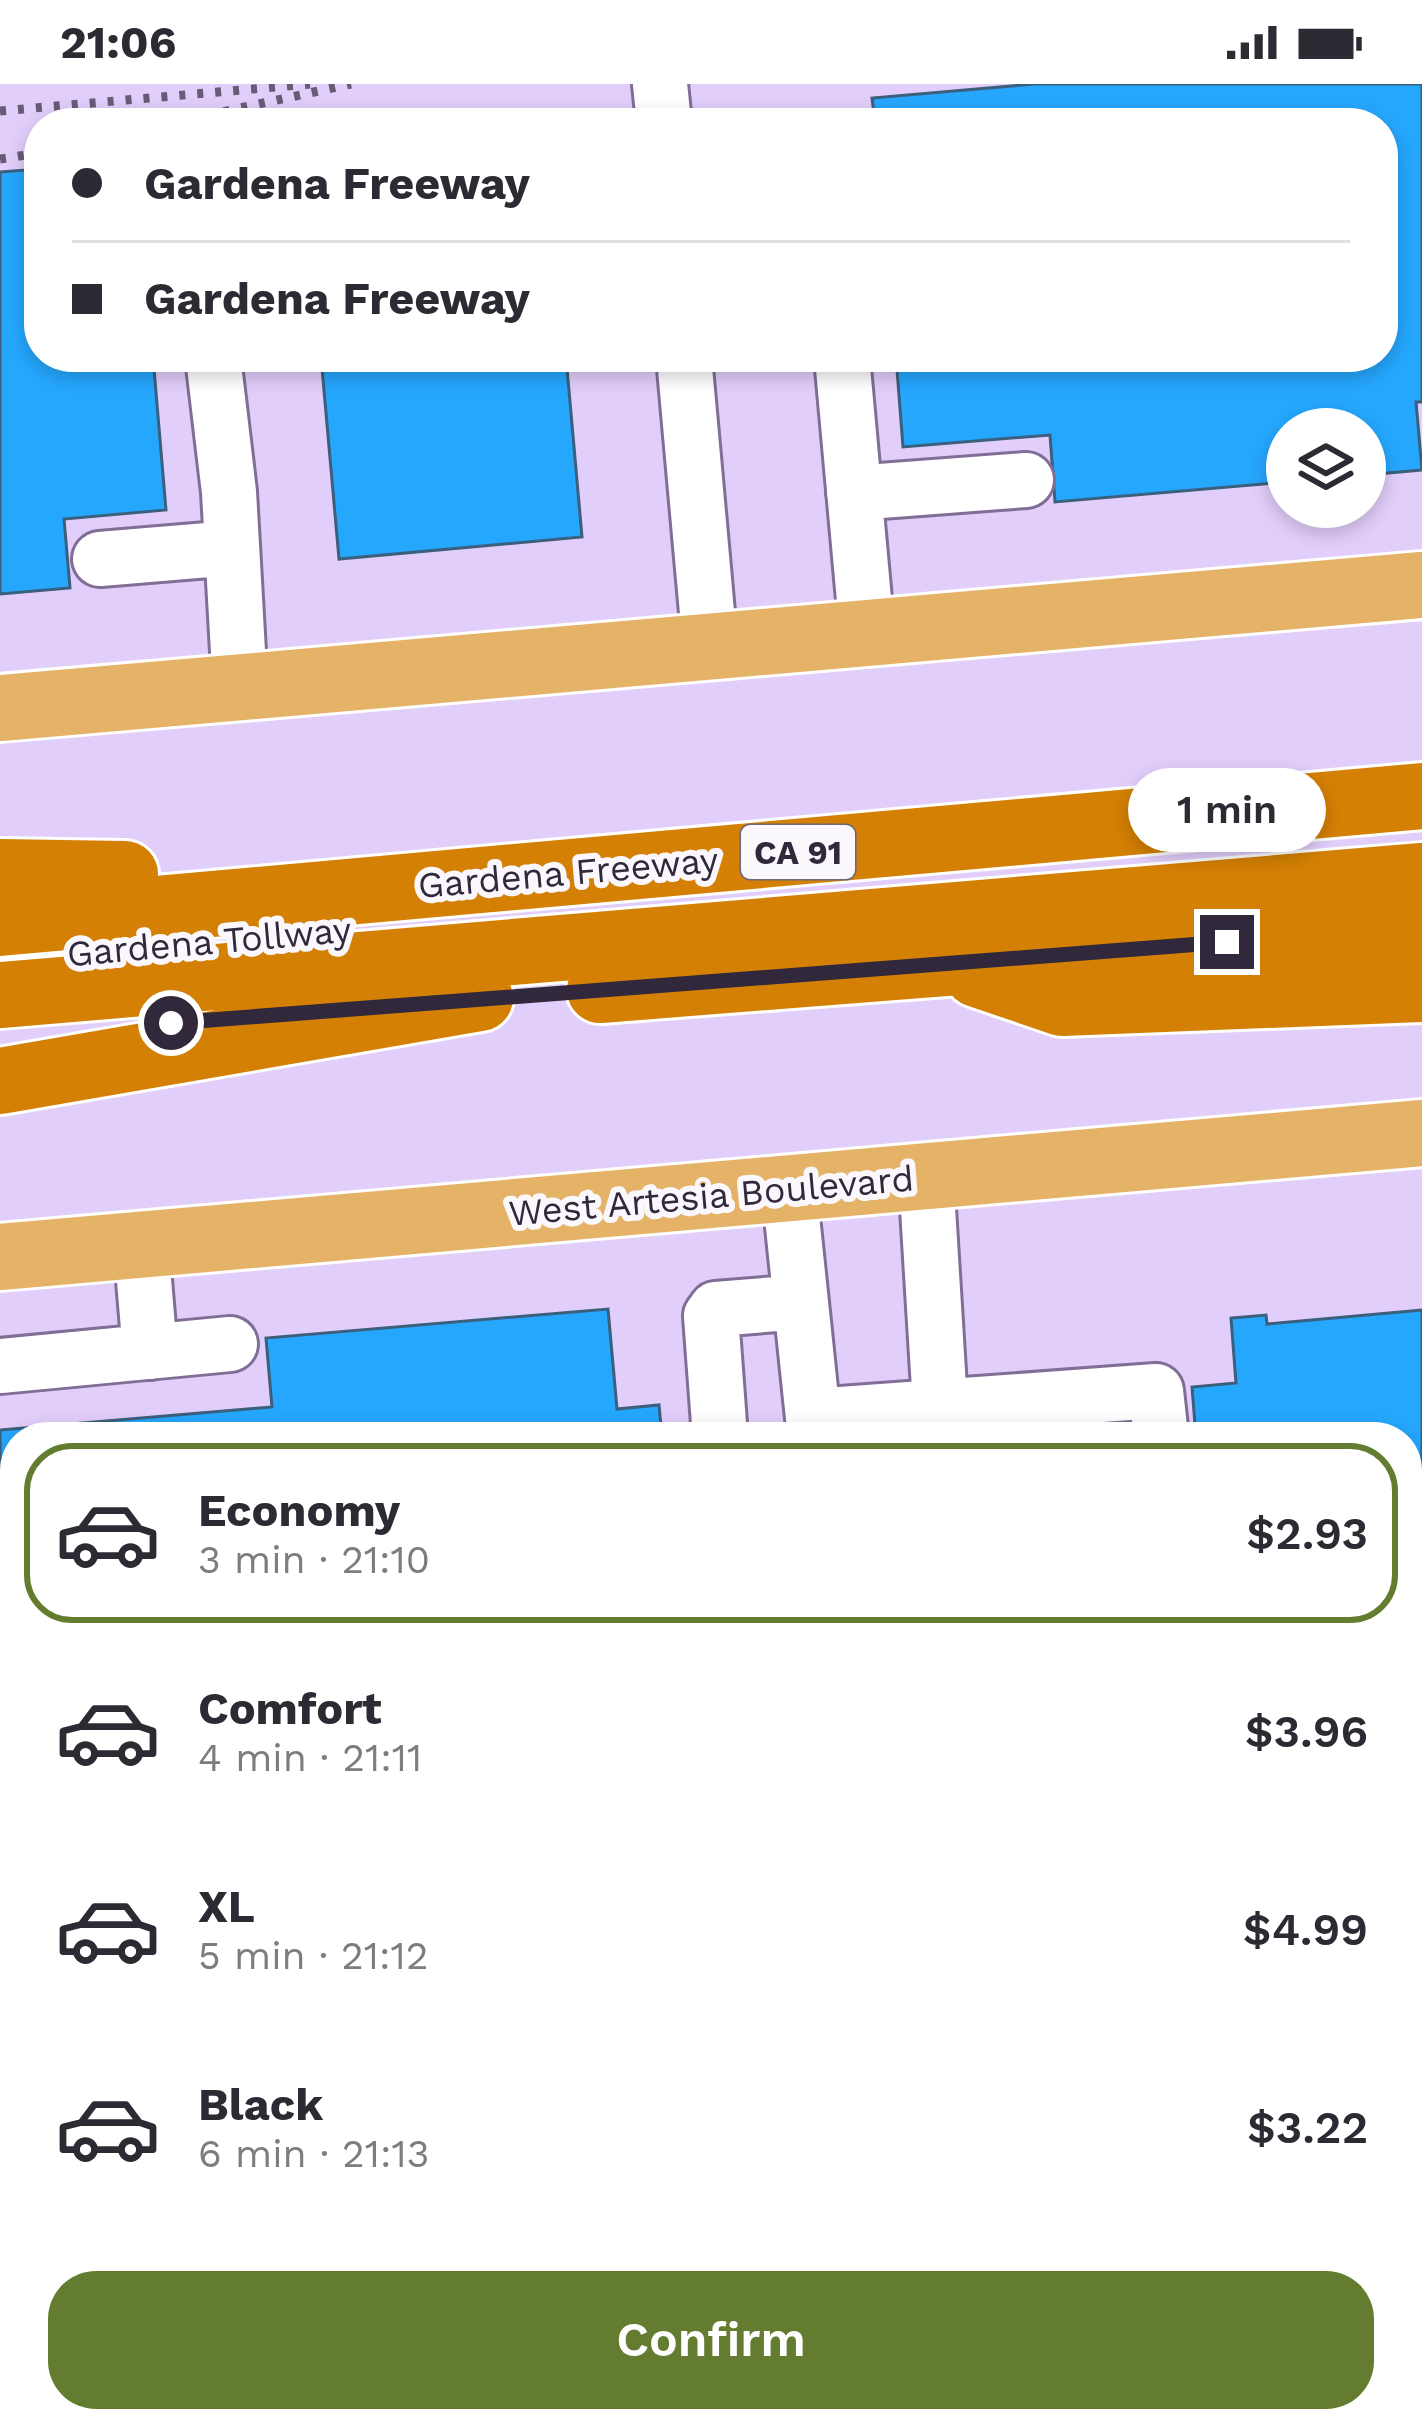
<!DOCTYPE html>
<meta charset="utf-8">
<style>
:root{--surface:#fff;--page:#f2f2f3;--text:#2b2b33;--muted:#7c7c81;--line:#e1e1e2;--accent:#637c2f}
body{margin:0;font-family:"Work Sans",sans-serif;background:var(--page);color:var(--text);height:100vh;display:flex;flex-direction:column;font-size:45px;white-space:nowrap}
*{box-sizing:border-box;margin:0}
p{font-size:39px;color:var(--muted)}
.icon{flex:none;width:66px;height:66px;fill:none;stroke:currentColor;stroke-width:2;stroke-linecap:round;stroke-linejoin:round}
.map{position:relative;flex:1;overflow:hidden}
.panel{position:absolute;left:0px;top:1338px;width:1422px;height:1011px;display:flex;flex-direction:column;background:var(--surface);border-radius:48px 48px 0 0;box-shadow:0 6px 18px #0003}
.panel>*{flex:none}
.top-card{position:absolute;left:24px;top:24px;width:1374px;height:264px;border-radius:48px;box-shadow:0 6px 18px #0003;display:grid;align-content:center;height:264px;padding:0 48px;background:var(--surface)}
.tools{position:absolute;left:1266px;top:324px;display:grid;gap:24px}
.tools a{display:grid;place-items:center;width:120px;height:120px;border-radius:50%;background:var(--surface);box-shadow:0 6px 18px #0003;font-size:60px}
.end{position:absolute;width:54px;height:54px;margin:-27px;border:15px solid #31293b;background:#fff;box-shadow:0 0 0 6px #fff}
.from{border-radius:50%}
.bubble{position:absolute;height:84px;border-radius:42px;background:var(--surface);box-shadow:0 6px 18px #0003;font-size:39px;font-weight:600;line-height:84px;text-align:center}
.top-card b{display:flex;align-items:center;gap:42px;height:114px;font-size:45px}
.top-card b+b{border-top:3px solid var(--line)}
.top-card i{width:30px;height:30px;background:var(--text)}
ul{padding:21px 0 0;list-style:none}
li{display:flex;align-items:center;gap:36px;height:180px;margin:0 24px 18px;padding:0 24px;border:6px solid transparent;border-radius:48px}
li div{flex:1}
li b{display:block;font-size:45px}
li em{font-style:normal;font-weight:600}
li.current{border-color:var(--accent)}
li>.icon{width:108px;height:108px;stroke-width:1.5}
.primary-button{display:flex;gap:24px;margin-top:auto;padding:24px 48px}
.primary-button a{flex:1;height:138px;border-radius:48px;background:var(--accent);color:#fff;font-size:48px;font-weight:600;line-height:138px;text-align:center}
.status{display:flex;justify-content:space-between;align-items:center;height:84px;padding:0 60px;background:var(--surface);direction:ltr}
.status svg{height:33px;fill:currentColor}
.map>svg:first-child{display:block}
.building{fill:#25a7fe;stroke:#3b5f7d;stroke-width:3}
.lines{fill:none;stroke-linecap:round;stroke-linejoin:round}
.minor-casing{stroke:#806e96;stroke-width:60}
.major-casing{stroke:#fff;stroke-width:72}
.highway-casing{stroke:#fff;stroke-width:72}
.minor{stroke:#fff;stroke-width:54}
.major{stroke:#e5b368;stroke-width:66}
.highway{stroke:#d48004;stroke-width:66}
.rail{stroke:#675c76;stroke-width:9;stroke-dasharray:6 12;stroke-linecap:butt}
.route{stroke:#31293b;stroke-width:15}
.labels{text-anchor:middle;stroke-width:12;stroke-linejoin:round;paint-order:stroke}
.shield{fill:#faf8fc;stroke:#6d6775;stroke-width:3}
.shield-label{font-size:33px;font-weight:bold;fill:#31293b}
.street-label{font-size:36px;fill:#31293b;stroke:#faf8fc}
</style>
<div class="status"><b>21:06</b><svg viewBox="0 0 49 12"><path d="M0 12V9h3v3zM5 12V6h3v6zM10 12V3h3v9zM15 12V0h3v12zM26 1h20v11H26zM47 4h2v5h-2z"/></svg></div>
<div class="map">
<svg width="1422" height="2347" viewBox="0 0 1422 2347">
<rect width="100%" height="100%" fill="#e2cefb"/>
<!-- building -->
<path class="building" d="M1034 0H1422V318H1416L1422 386 1365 391V345H1287V398L1055 418 1050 351 903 363 896 273H1383V39H875L872 14Z
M39 85V273H153L166 426 64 435 70 504 0 510V88Z
M321 273H566L582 453 339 475Z
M608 1225 617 1325 659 1321 662 1353H15V1870L0 1871V1346L272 1323 266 1254Z
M1422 1226V1581L1407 1582V1353H1196L1192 1303 1236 1299 1231 1234 1266 1231 1267 1240Z
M15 2062V2248L0 2249V2063Z
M1422 2159V2285L1407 2287V2160Z
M863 2334H940L941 2347H817V2338Z
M1059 2334H1327L1328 2347H1060Z"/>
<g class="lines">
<!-- minor casing -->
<g class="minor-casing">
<path id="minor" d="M660 0 664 39
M213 273 229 408 240 603
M684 273 710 562
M842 273 867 549
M854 409 1026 396
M100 475 232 464
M926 1092 942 1353
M789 1104 815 1353
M141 1160 150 1268
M0 1282 230 1260
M813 1332 1156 1307 1161 1353
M720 1353 711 1232 716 1225 801 1218
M1407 1667 1422 1666
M0 1881 15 1880
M1407 1901 1422 1899
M0 2327 15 2326
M237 2334 238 2347
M691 2334 692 2347
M1022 2334 1023 2347"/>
</g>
<!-- major casing -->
<g class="major-casing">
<path id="major" d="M0 624 1422 501
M0 1173 1422 1049"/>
</g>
<!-- highway casing -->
<g class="highway-casing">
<path id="highway" d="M0 788 125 790
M0 839 1422 712
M977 890 1062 919 1422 905
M600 906 1422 842
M0 911 1422 792
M0 997 480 914"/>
</g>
<!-- minor -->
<use href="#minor" class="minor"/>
<!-- major -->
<use href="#major" class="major"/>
<!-- highway -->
<use href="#highway" class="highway"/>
<!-- rail -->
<path class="rail" d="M0 27 310 0
M171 39 351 0
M0 75 39 69"/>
</g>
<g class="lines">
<!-- route -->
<path class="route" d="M171 939 1227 858"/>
</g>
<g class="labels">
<!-- shield labels -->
<rect class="shield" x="741" y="741" width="114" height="54" rx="9"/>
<g class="shield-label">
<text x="798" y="780">CA 91</text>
</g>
<!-- street labels -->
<g class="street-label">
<text transform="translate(568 788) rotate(-5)" y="13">Gardena Freeway</text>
<text transform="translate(209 857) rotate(-5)" y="13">Gardena Tollway</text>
<text transform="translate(711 1111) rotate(-5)" y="13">West Artesia Boulevard</text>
</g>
</g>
</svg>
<div class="tools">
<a><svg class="icon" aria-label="layers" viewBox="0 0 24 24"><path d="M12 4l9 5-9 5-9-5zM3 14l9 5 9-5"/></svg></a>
</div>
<i class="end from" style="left:171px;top:939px"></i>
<i class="end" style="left:1227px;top:858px"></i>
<div class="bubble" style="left:1128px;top:684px;width:198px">1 min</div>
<div class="top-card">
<b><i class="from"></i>Gardena Freeway</b>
<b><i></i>Gardena Freeway</b>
</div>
<section class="panel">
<ul>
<li class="current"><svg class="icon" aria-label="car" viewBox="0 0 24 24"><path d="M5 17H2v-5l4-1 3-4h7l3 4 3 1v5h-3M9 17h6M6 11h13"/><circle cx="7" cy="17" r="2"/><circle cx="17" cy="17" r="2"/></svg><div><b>Economy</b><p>3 min · 21:10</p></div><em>$2.93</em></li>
<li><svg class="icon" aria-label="car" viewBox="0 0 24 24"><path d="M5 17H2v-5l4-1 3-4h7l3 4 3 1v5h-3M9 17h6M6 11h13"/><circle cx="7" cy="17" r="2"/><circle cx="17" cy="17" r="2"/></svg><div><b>Comfort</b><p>4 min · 21:11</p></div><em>$3.96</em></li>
<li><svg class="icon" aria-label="car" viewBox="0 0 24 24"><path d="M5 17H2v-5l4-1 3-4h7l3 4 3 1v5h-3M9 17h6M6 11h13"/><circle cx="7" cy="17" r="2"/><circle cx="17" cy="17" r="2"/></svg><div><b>XL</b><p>5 min · 21:12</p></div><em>$4.99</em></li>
<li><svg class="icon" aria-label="car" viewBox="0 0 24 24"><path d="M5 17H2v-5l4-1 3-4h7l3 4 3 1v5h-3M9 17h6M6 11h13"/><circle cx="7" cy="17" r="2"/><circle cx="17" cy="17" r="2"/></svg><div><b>Black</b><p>6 min · 21:13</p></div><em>$3.22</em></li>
</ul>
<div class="primary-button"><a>Confirm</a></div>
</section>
</div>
